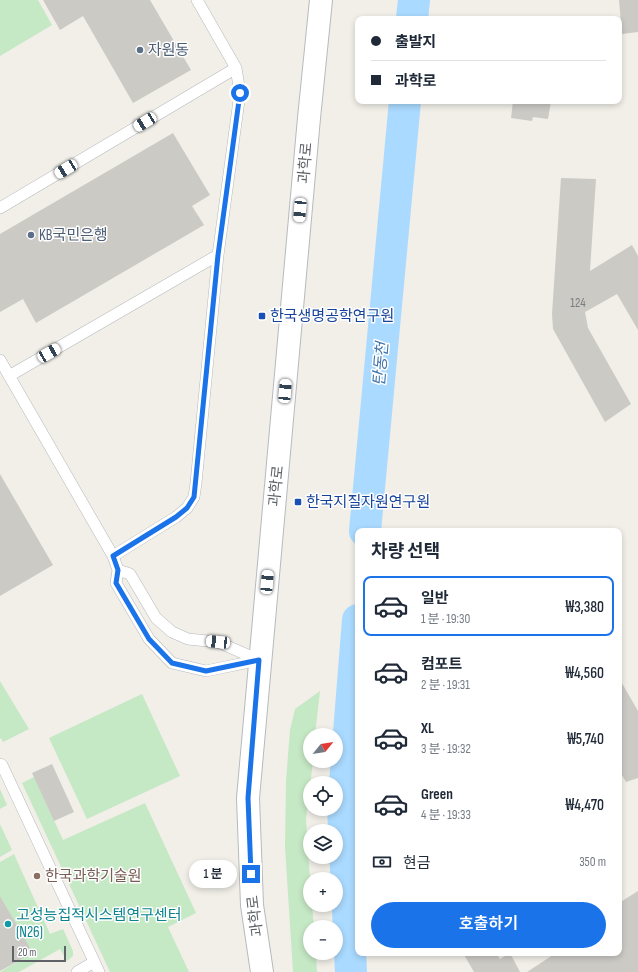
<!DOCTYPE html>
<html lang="ko">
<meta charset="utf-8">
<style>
:root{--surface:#fff;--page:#f6f6f7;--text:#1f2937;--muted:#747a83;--line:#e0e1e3;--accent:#1a73e8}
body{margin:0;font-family:"Sofia Sans Condensed","Noto Sans KR",sans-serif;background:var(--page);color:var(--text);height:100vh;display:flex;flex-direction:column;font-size:15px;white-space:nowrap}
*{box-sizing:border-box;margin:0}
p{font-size:13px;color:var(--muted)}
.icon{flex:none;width:22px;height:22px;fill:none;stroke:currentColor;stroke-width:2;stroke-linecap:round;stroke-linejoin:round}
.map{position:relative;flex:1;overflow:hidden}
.drawer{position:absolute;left:355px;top:528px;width:267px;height:428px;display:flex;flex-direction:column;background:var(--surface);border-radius:8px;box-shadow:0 2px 6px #0003}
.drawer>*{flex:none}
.banner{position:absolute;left:355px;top:16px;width:267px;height:88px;border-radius:8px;box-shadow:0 2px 6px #0003;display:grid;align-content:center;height:88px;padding:0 16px;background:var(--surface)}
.needle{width:26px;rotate:60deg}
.buttons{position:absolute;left:303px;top:728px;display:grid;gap:8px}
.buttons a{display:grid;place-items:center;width:40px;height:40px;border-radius:50%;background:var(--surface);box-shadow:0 2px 6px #0003;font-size:20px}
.scale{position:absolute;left:12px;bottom:10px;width:54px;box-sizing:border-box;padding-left:4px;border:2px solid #5f6368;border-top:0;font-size:11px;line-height:14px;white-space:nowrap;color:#5f6368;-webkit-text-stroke:3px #fff;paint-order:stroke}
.end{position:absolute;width:18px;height:18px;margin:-9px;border:5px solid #1a73e8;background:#fff;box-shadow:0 0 0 2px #fff}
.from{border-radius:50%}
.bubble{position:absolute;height:28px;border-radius:14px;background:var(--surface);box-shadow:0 2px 6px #0003;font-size:13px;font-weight:600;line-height:28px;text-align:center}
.car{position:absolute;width:12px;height:24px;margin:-12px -6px;border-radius:5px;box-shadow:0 0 3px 1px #0007;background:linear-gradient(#fff 24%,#345 0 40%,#fff 0 76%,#345 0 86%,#fff 0)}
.banner b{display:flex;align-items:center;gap:14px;height:38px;font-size:15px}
.banner b+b{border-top:1px solid var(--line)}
.banner i{width:10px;height:10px;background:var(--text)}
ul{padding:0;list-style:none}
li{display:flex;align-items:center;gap:12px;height:60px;margin:0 8px 6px;padding:0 8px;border:2px solid transparent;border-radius:8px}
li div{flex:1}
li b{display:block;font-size:15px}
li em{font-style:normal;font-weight:600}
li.current{border-color:var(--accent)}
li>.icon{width:36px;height:36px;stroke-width:1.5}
h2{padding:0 16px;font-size:18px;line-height:48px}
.pay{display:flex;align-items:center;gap:10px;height:44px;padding:0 16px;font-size:15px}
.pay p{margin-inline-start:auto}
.primary-button{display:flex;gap:8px;margin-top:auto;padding:8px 16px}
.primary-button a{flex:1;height:46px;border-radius:24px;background:var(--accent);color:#fff;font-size:16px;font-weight:600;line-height:46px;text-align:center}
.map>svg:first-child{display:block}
.green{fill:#c5e8c5}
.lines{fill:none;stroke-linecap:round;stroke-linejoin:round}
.river{stroke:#aadaff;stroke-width:32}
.building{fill:#cccac5}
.lane-casing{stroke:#b5b8bc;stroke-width:12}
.secondary-casing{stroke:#b6babf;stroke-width:24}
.lane{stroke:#fff;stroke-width:11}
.secondary{stroke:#fff;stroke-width:22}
.route{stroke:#1a73e8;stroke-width:5}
.service-dot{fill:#5c6f8a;stroke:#fff;stroke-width:1.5}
.transit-dot{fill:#1a4fb4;stroke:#fff;stroke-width:1.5}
.education-dot{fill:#8d6e63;stroke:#fff;stroke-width:1.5}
.culture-dot{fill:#0f9aa8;stroke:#fff;stroke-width:1.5}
.labels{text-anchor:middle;stroke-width:3;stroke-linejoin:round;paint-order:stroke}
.number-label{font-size:13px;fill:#7a7d7f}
.service-label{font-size:15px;fill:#4e5e75;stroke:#fff;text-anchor:start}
.street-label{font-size:15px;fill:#5f6368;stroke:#fff}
.transit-label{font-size:15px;fill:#164399;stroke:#fff;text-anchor:start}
.education-label{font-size:15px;fill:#785e54;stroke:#fff;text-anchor:start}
.culture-label{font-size:15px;fill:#0d838f;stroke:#fff;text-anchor:start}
.water-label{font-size:16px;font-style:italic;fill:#4174aa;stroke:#fff}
</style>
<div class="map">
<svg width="638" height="972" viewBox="0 0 638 972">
<rect width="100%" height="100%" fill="#f1efe8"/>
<!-- green -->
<path class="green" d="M0 0H38L52 25 0 56Z
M0 681 29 729 3 742 1 738 0 739Z
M320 691 315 735H310V761H313L306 819 310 879V905H312L314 927H310V953H316L317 972H293L285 847 286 781 290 730 295 709Z
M142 694 180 776 87 819 49 738Z
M34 777 63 840 145 803 196 913 168 927 189 972H110L22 783Z
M0 789 7 805 0 809Z
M0 824 12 850 0 857Z
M14 854 50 934 63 929 73 951V956L67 961 60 949 19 972H0L32 953 0 896V862Z"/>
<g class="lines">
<!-- river -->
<path class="river" d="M412 19 414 0
M365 531 405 101
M351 972 343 808 358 620"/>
</g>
<!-- building -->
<path class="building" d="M43 0H150L191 70 133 103 83 16 60 30Z
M619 0H638V32L622 34Z
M513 101H551L548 119 533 117 532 121 511 118Z
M173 133 210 195 192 206 204 225 36 323 23 299 0 312V234Z
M561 178 596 179 590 271 632 245 638 256V330L617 294 585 312 588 328 631 404 605 422 553 329 552 314Z
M0 474 53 565 0 596Z
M619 678 638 711V778L626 782 619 770Z
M52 764 74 812 54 821 32 773Z
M638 891V972H527L556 953H619V903Z
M0 896 33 953 0 971Z
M463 953H496L500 959 510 953 520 972H474Z"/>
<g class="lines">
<!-- lane casing -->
<g class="lane-casing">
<path id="lane" d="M0 208 236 68
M0 360 113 556 118 570 116 583 149 639 172 663 206 671 259 660
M9 376 218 255
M113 556 176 517 187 508 194 497 196 483 218 255 240 93 236 68 197 0
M118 570 130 574 156 618 172 632 188 639 218 642 259 660
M0 764 2 765 99 972
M77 972 94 962"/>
</g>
<!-- secondary casing -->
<g class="secondary-casing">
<path id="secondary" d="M262 972 252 905 248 798 309 118 321 0"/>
</g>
<!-- lane -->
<use href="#lane" class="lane"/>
<!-- secondary -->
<use href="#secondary" class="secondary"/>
</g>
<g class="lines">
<!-- route -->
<path class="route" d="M240 93 218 255 194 497 187 508 176 517 113 556 118 570 116 583 149 639 172 663 206 671 259 660 248 798 251 874"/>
</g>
<!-- markers -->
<g class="service-dot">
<circle cx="140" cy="50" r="4"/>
<circle cx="31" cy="235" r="4"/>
</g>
<g class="transit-dot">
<rect x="258" y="312" width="8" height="8" rx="2"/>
<rect x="294" y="498" width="8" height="8" rx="2"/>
</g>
<circle class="education-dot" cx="37" cy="876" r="4"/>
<circle class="culture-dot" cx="8" cy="924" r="4"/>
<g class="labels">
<!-- number labels -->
<g class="number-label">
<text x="578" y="307">124</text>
</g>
<!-- service labels -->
<g class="service-label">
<text x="148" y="55">자원동</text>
<text x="39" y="240">KB국민은행</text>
</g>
<!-- street labels -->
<g class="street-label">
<text transform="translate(305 163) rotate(-85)" y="5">과학로</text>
<text transform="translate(276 486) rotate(-84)" y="5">과학로</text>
<text transform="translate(255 916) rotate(-97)" y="5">과학로</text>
</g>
<!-- transit labels -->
<g class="transit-label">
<text x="270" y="321">한국생명공학연구원</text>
<text x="306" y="507">한국지질자원연구원</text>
</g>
<!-- education labels -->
<g class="education-label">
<text x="45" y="881">한국과학기술원</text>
</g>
<!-- culture labels -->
<g class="culture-label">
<text x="16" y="920">고성능집적시스템연구센터<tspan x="16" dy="17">(N26)</tspan></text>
</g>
<!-- water labels -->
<g class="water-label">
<text transform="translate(380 364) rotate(-85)" y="6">탄동천</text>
</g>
</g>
</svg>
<div class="buttons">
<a><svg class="needle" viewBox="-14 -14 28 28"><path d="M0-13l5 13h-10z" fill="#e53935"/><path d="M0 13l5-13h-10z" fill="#747a83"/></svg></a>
<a><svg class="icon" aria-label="locate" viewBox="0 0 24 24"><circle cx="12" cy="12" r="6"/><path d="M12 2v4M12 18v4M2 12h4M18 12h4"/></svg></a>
<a><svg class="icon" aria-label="layers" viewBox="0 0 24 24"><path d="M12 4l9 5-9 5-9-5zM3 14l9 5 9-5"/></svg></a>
<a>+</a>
<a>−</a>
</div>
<div class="scale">20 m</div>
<i class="end from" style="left:240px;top:93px"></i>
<i class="end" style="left:251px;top:874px"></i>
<div class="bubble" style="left:189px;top:860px;width:48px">1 분</div>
<i class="car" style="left:145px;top:122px;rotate:239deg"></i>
<i class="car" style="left:66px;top:169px;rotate:239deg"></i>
<i class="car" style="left:300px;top:210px;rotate:185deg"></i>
<i class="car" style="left:49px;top:353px;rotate:60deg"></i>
<i class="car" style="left:285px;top:391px;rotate:5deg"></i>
<i class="car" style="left:267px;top:582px;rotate:5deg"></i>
<i class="car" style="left:218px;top:642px;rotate:276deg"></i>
<div class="banner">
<b><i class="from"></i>출발지</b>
<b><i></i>과학로</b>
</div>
<section class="drawer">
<h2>차량 선택</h2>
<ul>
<li class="current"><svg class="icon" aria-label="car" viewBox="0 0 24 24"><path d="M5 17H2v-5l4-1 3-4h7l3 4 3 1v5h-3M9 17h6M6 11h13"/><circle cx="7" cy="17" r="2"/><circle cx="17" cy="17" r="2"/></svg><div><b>일반</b><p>1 분 · 19:30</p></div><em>₩3,380</em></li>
<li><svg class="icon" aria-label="car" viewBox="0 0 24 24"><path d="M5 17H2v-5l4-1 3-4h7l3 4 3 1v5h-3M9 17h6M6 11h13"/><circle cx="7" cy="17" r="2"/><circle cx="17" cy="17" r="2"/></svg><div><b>컴포트</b><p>2 분 · 19:31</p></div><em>₩4,560</em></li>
<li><svg class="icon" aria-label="car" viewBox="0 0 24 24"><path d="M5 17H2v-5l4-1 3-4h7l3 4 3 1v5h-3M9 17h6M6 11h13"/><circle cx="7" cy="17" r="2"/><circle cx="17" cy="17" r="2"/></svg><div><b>XL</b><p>3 분 · 19:32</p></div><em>₩5,740</em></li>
<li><svg class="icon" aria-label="car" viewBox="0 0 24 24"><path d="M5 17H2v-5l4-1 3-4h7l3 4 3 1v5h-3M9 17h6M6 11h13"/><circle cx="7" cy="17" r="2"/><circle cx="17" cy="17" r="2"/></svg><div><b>Green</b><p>4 분 · 19:33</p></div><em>₩4,470</em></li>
</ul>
<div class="pay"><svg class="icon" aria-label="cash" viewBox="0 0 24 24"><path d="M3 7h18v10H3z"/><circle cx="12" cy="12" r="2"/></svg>현금<p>350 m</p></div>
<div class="primary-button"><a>호출하기</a></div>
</section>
</div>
